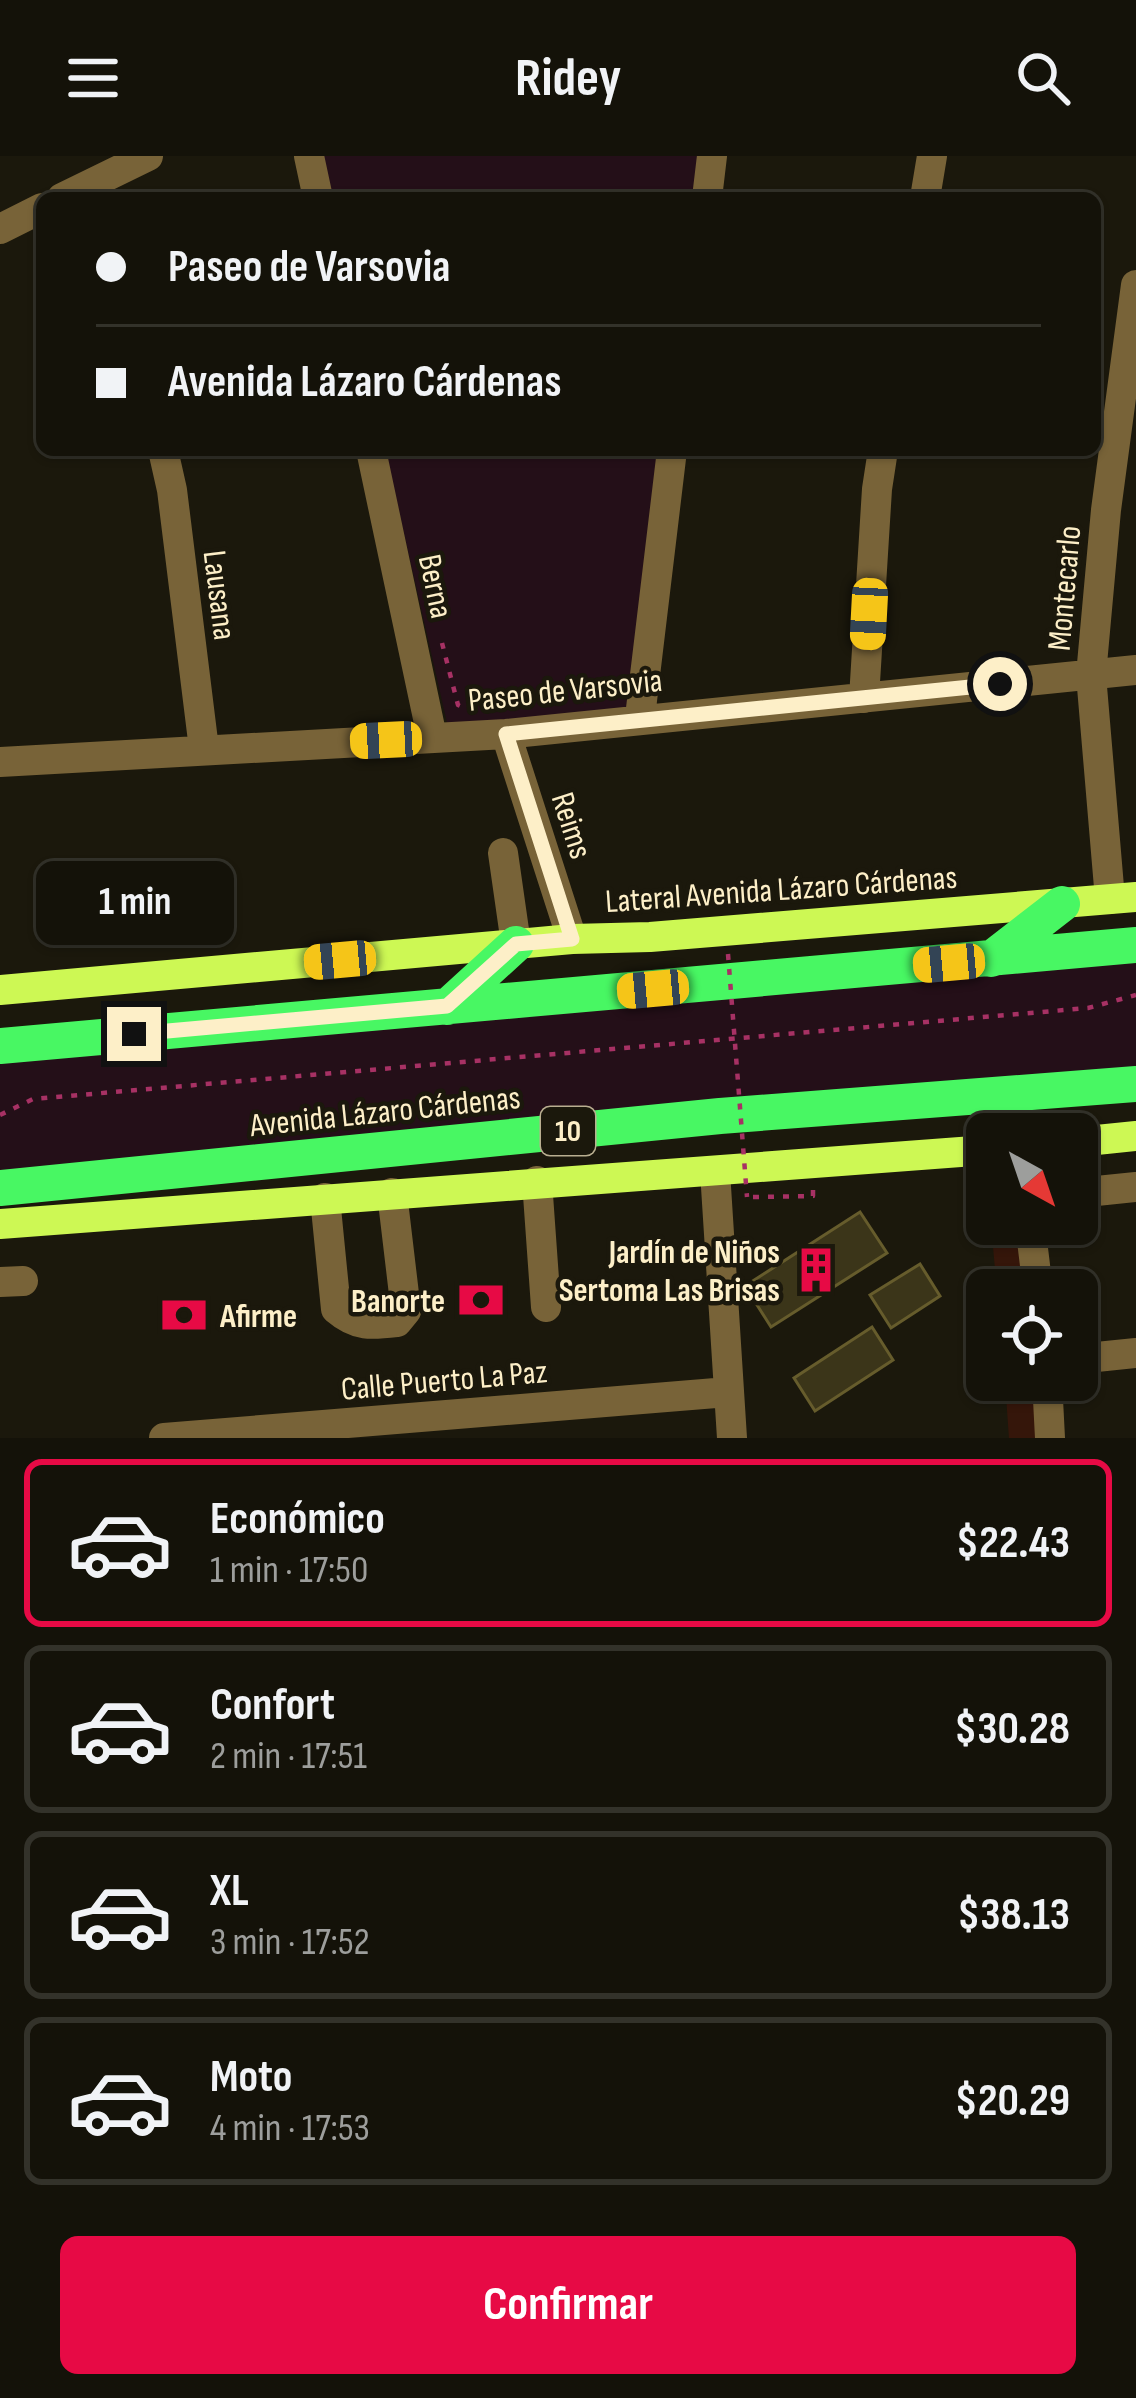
<!DOCTYPE html>
<html lang="es">
<meta charset="utf-8">
<style>
:root{--surface:#141209;--page:#212017;--text:#f1f3f6;--muted:#9d9e9c;--line:#33322a;--accent:#e70a45}
body{margin:0;font-family:"Sofia Sans Condensed",sans-serif;background:var(--page);color:var(--text);height:100vh;display:flex;flex-direction:column;font-size:45px;white-space:nowrap}
*{box-sizing:border-box;margin:0}
p{font-size:39px;color:var(--muted)}
.icon{flex:none;width:66px;height:66px;fill:none;stroke:currentColor;stroke-width:2;stroke-linecap:round;stroke-linejoin:round}
.map{position:relative;height:1282px;overflow:hidden}
.details{display:flex;flex-direction:column;background:var(--surface);flex:1}
.details>*{flex:none}
.guide{position:absolute;left:36px;top:36px;width:1065px;height:264px;border-radius:18px;box-shadow:0 3px 9px #0004,0 0 0 3px var(--line);display:grid;align-content:center;height:264px;padding:0 60px;background:var(--surface)}
.needle{width:78px;rotate:140deg}
.fabs{position:absolute;left:966px;top:957px;display:grid;gap:24px}
.fabs a{display:grid;place-items:center;width:132px;height:132px;border-radius:18px;background:var(--surface);box-shadow:0 3px 9px #0004,0 0 0 3px var(--line);font-size:60px}
.end{position:absolute;width:54px;height:54px;margin:-27px;border:15px solid #fdefc8;background:#111;box-shadow:0 0 0 6px #111}
.from{border-radius:50%}
.bubble{position:absolute;height:84px;border-radius:18px;background:var(--surface);box-shadow:0 3px 9px #0004,0 0 0 3px var(--line);font-size:39px;font-weight:700;line-height:84px;text-align:center}
.car{position:absolute;width:36px;height:72px;margin:-36px -18px;border-radius:15px;box-shadow:0 0 9px 3px #0007;background:linear-gradient(#f5c518 24%,#345 0 40%,#f5c518 0 76%,#345 0 86%,#f5c518 0)}
.guide b{display:flex;align-items:center;gap:42px;height:114px;font-size:45px}
.guide b+b{border-top:3px solid var(--line)}
.guide i{width:30px;height:30px;background:var(--text)}
ul{padding:21px 0 0;list-style:none}
li{display:flex;align-items:center;gap:36px;height:168px;margin:0 24px 18px;padding:0 36px;border:6px solid var(--line);border-radius:18px}
li div{flex:1}
li b{display:block;font-size:45px}
li em{font-style:normal;font-weight:700}
li.active{border-color:var(--accent)}
li>.icon{width:108px;height:108px;stroke-width:1.5}
.primary-button{display:flex;gap:24px;margin-top:auto;padding:24px 60px}
.primary-button a{flex:1;height:138px;border-radius:18px;background:var(--accent);color:#fff;font-size:48px;font-weight:700;line-height:138px;text-align:center}
header{display:flex;justify-content:space-between;align-items:center;height:156px;padding:0 60px;background:var(--surface);font-size:54px;font-weight:700}
.map>svg:first-child{display:block}
.green{fill:#240f18}
.lines{fill:none;stroke-linecap:round;stroke-linejoin:round}
.river{stroke:#35160a;stroke-width:42}
.building{fill:#3b3519;stroke:#665c2c;stroke-width:3}
.path{stroke:#a73164;stroke-width:4.5;stroke-dasharray:6 9;stroke-linecap:butt}
.minor{stroke:#786338;stroke-width:30}
.major{stroke:#cdf854;stroke-width:30}
.highway{stroke:#48f763;stroke-width:36}
.path-bridge{stroke:#a73164;stroke-width:4.5;stroke-dasharray:6 9;stroke-linecap:butt}
.route{stroke:#fdefc8;stroke-width:15}
.labels{text-anchor:middle;stroke-width:9;stroke-linejoin:round;paint-order:stroke}
.shield{fill:#1b180c;stroke:#b9ae90;stroke-width:3}
.shield-label{font-size:30px;font-weight:bold;fill:#fdefc8}
.street-label{font-size:33px;fill:#fdefc8;stroke:#1b180c}
.poi-label{font-size:33px;font-weight:bold;fill:#fdefc8;stroke:#1b180c;text-anchor:end}
</style>
<header><svg class="icon" aria-label="menu" viewBox="0 0 24 24"><path d="M4 6h16M4 12h16M4 18h16"/></svg>Ridey<svg class="icon" aria-label="search" viewBox="0 0 24 24"><circle cx="10" cy="10" r="6"/><path d="M15 15l6 6"/></svg></header>
<div class="map">
<svg width="1136" height="1282" viewBox="0 0 1136 1282">
<rect width="100%" height="100%" fill="#1b180c"/>
<!-- green -->
<path class="green" d="M319 0H699L694 42H328Z
M385 294H665L634 555 448 571Z
M1136 790V929L0 1032V890Z"/>
<g class="lines">
<!-- river -->
<path class="river" d="M1012 1068 1018 1134
M1026 1224 1030 1282"/>
</g>
<!-- building -->
<path class="building" d="M860 1056 887 1097 771 1171 745 1130Z
M920 1108 940 1140 891 1172 870 1139Z
M872 1171 893 1204 815 1255 794 1222Z"/>
<g class="lines">
<!-- path -->
<path class="path" d="M442 487 458 549 465 552
M0 959 33 943 1088 852 1136 839
M753 1041 813 1040V1034"/>
<!-- minor -->
<path class="minor" d="M309 0 318 42
M62 42 148 0
M707 42 712 0
M925 42 932 0
M0 73 42 52
M163 294 172 334 204 593
M371 294 432 581
M864 542 877 333 883 294
M640 561 672 294
M506 578 572 783
M0 606 506 578 1136 514
M503 697 516 788
M1110 743 1091 519 1106 354 1136 129
M715 1015 732 1282
M537 1025 546 1151
M1077 1037 1136 1031
M325 1042 336 1153C357 1171 372 1169 397 1166L406 1155 392 1037
M1030 1068 1038 1134
M0 1126 23 1125
M1077 1203 1136 1197
M1047 1224 1050 1282
M164 1282 728 1236"/>
<!-- major -->
<path class="major" d="M0 834 572 783 650 781 1136 741
M1077 986 1136 980
M0 1068 987 994"/>
<!-- highway -->
<path class="highway" d="M991 803 1062 748
M447 851 516 788
M0 890 1136 789
M0 1032 720 960 1136 928"/>
<!-- path-bridge -->
<path class="path-bridge" d="M728 798 747 1041"/>
</g>
<g class="lines">
<!-- route -->
<path class="route" d="M134 878 447 850 516 788 572 783 506 578 1000 528"/>
</g>
<!-- icons -->
<defs>
<g id="building-bare" transform="scale(3.6)"><path d="M-4-6H4V6H1V3H-1V6H-4ZM-2.5-4.3h1.7v1.8h-1.7ZM.8-4.3h1.7v1.8H.8ZM-2.5-1h1.7V.8h-1.7ZM.8-1h1.7V.8H.8Z" fill="#e70a45" stroke="#1b180c" stroke-width="2.5" paint-order="stroke"/></g>
<g id="bank-bare" transform="scale(3.6)"><path d="M-6-4H6V4H-6ZM0-2.3a2.3 2.3 0 1 0 0 4.6a2.3 2.3 0 1 0 0-4.6Z" fill="#e70a45" stroke="#1b180c" stroke-width="2.5" paint-order="stroke"/></g>
</defs>
<g fill-rule="evenodd">
<use href="#building-bare" x="816" y="1114"/>
<use href="#bank-bare" x="481" y="1144"/>
<use href="#bank-bare" x="184" y="1159"/>
</g>
<g class="labels">
<!-- shield labels -->
<rect class="shield" x="541" y="951" width="54" height="48" rx="9"/>
<g class="shield-label">
<text x="568" y="985">10</text>
</g>
<!-- street labels -->
<g class="street-label">
<text transform="translate(437 430) rotate(78)" y="12">Berna</text>
<text transform="translate(1063 432) rotate(-85)" y="12">Montecarlo</text>
<text transform="translate(221 439) rotate(83)" y="12">Lausana</text>
<text transform="translate(565 533) rotate(-6)" y="12">Paseo de Varsovia</text>
<text transform="translate(573 669) rotate(72)" y="12">Reims</text>
<text transform="translate(781 732) rotate(-4)" y="12">Lateral Avenida Lázaro Cárdenas</text>
<text transform="translate(385 954) rotate(-6)" y="12">Avenida Lázaro Cárdenas</text>
<text transform="translate(444 1223) rotate(-5)" y="12">Calle Puerto La Paz</text>
</g>
<!-- poi labels -->
<g class="poi-label">
<text x="780" y="1107">Jardín de Niños<tspan x="780" dy="38">Sertoma Las Brisas</tspan></text>
<text x="445" y="1156">Banorte</text>
<text x="220" y="1171" text-anchor="start">Afirme</text>
</g>
</g>
</svg>
<div class="fabs">
<a><svg class="needle" viewBox="-14 -14 28 28"><path d="M0-13l5 13h-10z" fill="#e53935"/><path d="M0 13l5-13h-10z" fill="#9d9e9c"/></svg></a>
<a><svg class="icon" aria-label="locate" viewBox="0 0 24 24"><circle cx="12" cy="12" r="6"/><path d="M12 2v4M12 18v4M2 12h4M18 12h4"/></svg></a>
</div>
<i class="end from" style="left:1000px;top:528px"></i>
<i class="end" style="left:134px;top:878px"></i>
<div class="bubble" style="left:36px;top:705px;width:198px">1 min</div>
<i class="car" style="left:869px;top:458px;rotate:183deg"></i>
<i class="car" style="left:386px;top:584px;rotate:267deg"></i>
<i class="car" style="left:340px;top:804px;rotate:265deg"></i>
<i class="car" style="left:949px;top:807px;rotate:265deg"></i>
<i class="car" style="left:653px;top:833px;rotate:265deg"></i>
<div class="guide">
<b><i class="from"></i>Paseo de Varsovia</b>
<b><i></i>Avenida Lázaro Cárdenas</b>
</div>
</div>
<section class="details">
<ul>
<li class="active"><svg class="icon" aria-label="car" viewBox="0 0 24 24"><path d="M5 17H2v-5l4-1 3-4h7l3 4 3 1v5h-3M9 17h6M6 11h13"/><circle cx="7" cy="17" r="2"/><circle cx="17" cy="17" r="2"/></svg><div><b>Económico</b><p>1 min · 17:50</p></div><em>$22.43</em></li>
<li><svg class="icon" aria-label="car" viewBox="0 0 24 24"><path d="M5 17H2v-5l4-1 3-4h7l3 4 3 1v5h-3M9 17h6M6 11h13"/><circle cx="7" cy="17" r="2"/><circle cx="17" cy="17" r="2"/></svg><div><b>Confort</b><p>2 min · 17:51</p></div><em>$30.28</em></li>
<li><svg class="icon" aria-label="car" viewBox="0 0 24 24"><path d="M5 17H2v-5l4-1 3-4h7l3 4 3 1v5h-3M9 17h6M6 11h13"/><circle cx="7" cy="17" r="2"/><circle cx="17" cy="17" r="2"/></svg><div><b>XL</b><p>3 min · 17:52</p></div><em>$38.13</em></li>
<li><svg class="icon" aria-label="car" viewBox="0 0 24 24"><path d="M5 17H2v-5l4-1 3-4h7l3 4 3 1v5h-3M9 17h6M6 11h13"/><circle cx="7" cy="17" r="2"/><circle cx="17" cy="17" r="2"/></svg><div><b>Moto</b><p>4 min · 17:53</p></div><em>$20.29</em></li>
</ul>
<div class="primary-button"><a>Confirmar</a></div>
</section>
